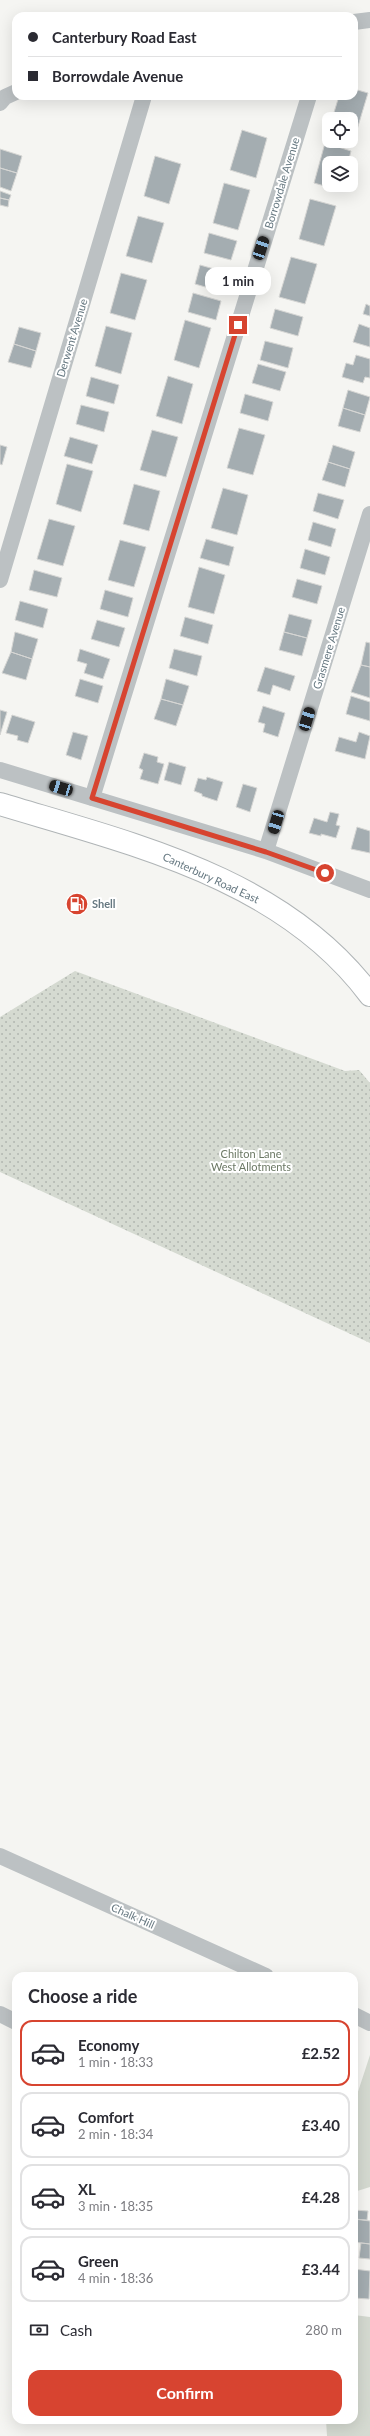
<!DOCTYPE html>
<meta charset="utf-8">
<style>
:root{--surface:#fff;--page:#f2f2f3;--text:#2b2b33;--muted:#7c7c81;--line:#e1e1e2;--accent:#d74430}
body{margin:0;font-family:Lato,sans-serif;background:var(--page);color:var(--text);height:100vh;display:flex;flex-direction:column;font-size:15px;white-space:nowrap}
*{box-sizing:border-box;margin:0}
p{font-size:13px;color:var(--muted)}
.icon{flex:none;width:22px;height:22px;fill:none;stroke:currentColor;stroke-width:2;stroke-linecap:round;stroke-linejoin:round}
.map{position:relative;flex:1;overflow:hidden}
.side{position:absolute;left:12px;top:1972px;width:346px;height:452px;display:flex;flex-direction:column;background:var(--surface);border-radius:12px;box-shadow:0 4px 16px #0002}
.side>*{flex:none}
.top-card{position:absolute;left:12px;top:12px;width:346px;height:88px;border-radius:12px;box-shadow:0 4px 16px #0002;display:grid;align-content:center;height:88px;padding:0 16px;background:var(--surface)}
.tools{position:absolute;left:322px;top:112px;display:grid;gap:8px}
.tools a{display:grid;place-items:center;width:36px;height:36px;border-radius:8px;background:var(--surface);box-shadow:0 4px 16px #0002;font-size:20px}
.end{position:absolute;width:18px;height:18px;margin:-9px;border:5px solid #d74430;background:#fff;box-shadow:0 0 0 2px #fff}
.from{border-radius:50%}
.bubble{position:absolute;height:28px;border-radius:12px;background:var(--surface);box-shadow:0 4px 16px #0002;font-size:13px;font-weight:700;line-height:28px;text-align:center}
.car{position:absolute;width:12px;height:24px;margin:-12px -6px;border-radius:5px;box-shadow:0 0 3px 1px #0007;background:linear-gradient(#222 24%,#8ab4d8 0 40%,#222 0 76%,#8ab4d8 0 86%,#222 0)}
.top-card b{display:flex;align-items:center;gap:14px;height:38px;font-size:15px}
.top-card b+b{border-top:1px solid var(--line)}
.top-card i{width:10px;height:10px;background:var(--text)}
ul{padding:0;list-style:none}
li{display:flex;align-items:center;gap:12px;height:66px;margin:0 8px 6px;padding:0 8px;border:2px solid var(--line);border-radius:12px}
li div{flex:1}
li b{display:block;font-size:15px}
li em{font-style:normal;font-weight:700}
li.active{border-color:var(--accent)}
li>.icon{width:36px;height:36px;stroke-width:1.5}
h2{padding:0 16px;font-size:18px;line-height:48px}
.pay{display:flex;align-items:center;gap:10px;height:44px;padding:0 16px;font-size:15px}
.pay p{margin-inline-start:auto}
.button{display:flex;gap:8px;margin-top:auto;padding:8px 16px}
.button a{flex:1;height:46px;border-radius:12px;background:var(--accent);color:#fff;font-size:16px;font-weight:700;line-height:46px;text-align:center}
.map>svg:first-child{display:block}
.grass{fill:#d5dad1}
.park{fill:url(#park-dots)}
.building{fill:#a4adb1;stroke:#d6d6d4}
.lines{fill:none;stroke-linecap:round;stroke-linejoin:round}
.trunk-casing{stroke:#afb4b6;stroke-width:24}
.minor{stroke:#bcc1c3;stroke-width:16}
.trunk{stroke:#fff;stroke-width:22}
.route{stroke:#d74430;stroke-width:5}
.labels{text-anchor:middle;stroke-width:4;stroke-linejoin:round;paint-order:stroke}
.street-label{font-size:11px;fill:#667881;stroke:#fff}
.poi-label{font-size:11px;font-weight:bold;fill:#667881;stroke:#fff;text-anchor:start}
.park-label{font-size:11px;fill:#6b7864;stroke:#fff}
</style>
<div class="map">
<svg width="370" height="2436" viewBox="0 0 370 2436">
<defs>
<pattern id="park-dots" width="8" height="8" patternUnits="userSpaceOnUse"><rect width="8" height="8" fill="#d5dad1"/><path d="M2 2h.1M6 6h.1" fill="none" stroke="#b1b6af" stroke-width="1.8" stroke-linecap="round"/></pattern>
</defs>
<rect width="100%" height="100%" fill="#f5f5f2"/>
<!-- grass -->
<path class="grass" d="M370 2055V2187L354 2192V2104Z
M354 2315 370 2317V2436H327L326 2420H354Z"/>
<!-- park -->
<path class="park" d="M75 971 345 1071 359 1070 370 1083V1343L0 1172V1017Z"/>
<!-- building -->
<path class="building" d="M354 89 368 93 356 133 351 131V119H332L339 96H354Z
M242 130 267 138 256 178 230 170Z
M325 143 351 151 348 163H329V185H341L339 190 314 183Z
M0 149 22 156 17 173 0 168Z
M155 156 181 164 169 204 144 196Z
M0 168 17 173 11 191 0 187Z
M224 183 250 190 238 230 213 223Z
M0 191 11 195 9 200 0 198Z
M0 198 9 200 8 207 0 205Z
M310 199 336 206 324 246 299 239Z
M138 216 164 223 152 263 126 256Z
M209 233 237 241 231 260 204 253Z
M291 257 317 264 305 304 279 297Z
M200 265 228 273 223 292 195 284Z
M121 273 147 280 135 320 110 313Z
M193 293 221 301 216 320 188 312Z
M366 304 370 306V316L363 314Z
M275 309 303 317 298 336 270 328Z
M185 320 211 328 199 368 174 360Z
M359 324 370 328V347L353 342Z
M106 326 132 333 121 374 95 366Z
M19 327 41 333 36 351 14 344Z
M265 341 293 348 288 368 260 360Z
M14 344 36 351 31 368 8 362Z
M356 355 370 359V378L365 377 363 383 342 377 346 363 353 365Z
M258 364 286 372 280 391 252 383Z
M168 376 193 384 182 424 156 416Z
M91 377 119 385 114 404 86 396Z
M348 390 370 397 365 415 343 408Z
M245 394 273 402 268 421 240 413Z
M81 405 109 412 104 432 76 424Z
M343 408 365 415 360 432 338 426Z
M239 428 265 435 253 475 227 468Z
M152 430 178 437 166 477 140 470Z
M70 437 98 445 92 464 64 456Z
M0 445 7 447 2 465 0 464Z
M333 445 355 452 350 469 328 462Z
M328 462 350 469 345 487 322 480Z
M67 464 93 471 81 512 56 504Z
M134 484 160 491 149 531 123 524Z
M223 488 248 495 237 535 211 528Z
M318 493 344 500 338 519 313 511Z
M49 519 75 526 63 566 37 559Z
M313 522 336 529 331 547 308 540Z
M206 539 234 547 229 566 200 558Z
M120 540 146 547 134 587 108 580Z
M305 549 330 557 325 575 300 568Z
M199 567 225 575 214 614 188 607Z
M34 570 62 578 57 597 29 590Z
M297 579 322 586 317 604 292 597Z
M105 590 133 598 128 617 100 609Z
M20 601 48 609 43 628 15 620Z
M289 614 312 620 307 638 284 632Z
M185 617 213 625 208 644 180 636Z
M97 620 125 628 119 647 91 639Z
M15 632 38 639 32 659 11 652Z
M284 632 307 638 302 656 279 650Z
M366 642 370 643V667L361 665Z
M80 649 110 659 103 679 84 673 87 664 77 661Z
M174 649 202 656 197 676 169 668Z
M11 652 32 659 26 680 2 673Z
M361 665 370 667V698L351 692Z
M265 667 295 676 290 691 273 685 270 695 257 691Z
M80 679 103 686 98 703 75 696Z
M166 679 189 686 183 705 161 699Z
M351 696 370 702V721L346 714Z
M161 699 183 705 176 726 154 719Z
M263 706 285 713 278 737 263 732 265 724 258 722Z
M0 710 7 712 0 735Z
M12 715 35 722 28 743 17 740 18 736 6 733Z
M73 732 88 736 81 760 66 755Z
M359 732 370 736 365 759 335 751 339 737 356 742Z
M144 753 158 757 157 762 164 764 158 784 140 779 143 770 139 768Z
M169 762 186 767 181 785 164 780Z
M207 777 223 782 217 801 202 796V794L194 791 198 778 206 780Z
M243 784 257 788 250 812 236 807Z
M330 812 339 814 336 825 340 826 336 838 321 834V836L309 833 314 818 327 822Z
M357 827 370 831V853L351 849Z
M354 2210 368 2211 367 2220 354 2219Z
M354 2219 370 2221V2244L354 2242Z
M361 2243 370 2244V2259L359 2258Z
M354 2269 370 2271 369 2299 354 2298Z"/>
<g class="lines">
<!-- trunk casing -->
<g class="trunk-casing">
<path id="trunk" d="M0 804C132 844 283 878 370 995"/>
</g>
<!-- minor -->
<path class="minor" d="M354 22 370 20
M0 103 5 97 16 92
M0 580 144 96
M0 770 266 851 370 890
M92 798 309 96
M266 851 370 514
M0 1856 266 1976
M0 2014 16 2022
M354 2015 370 2023"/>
<!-- trunk -->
<use href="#trunk" class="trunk"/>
</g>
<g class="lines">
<!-- route -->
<path class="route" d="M238 325 92 798 266 852 325 873"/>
</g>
<!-- icons -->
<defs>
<g id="fuel-disc" transform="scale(1.15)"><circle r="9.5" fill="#d74430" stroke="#fff"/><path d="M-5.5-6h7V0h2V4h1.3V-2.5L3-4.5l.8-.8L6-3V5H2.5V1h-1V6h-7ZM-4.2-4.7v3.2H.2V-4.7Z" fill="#fff"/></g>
</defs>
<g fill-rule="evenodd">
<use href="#fuel-disc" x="77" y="904"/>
</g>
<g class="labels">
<!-- street labels -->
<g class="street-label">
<text transform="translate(282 183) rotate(-73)" y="4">Borrowdale Avenue</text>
<text transform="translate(72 338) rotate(-73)" y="4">Derwent Avenue</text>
<text transform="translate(329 648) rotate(-73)" y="4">Grasmere Avenue</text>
<text transform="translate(211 878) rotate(25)" y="4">Canterbury Road East</text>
<text transform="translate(133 1916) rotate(24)" y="4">Chalk Hill</text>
</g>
<!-- poi labels -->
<g class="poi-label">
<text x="92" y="908">Shell</text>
</g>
<!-- park labels -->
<g class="park-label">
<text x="251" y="1158">Chilton Lane<tspan x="251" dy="13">West Allotments</tspan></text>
</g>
</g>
</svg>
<div class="tools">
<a><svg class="icon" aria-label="locate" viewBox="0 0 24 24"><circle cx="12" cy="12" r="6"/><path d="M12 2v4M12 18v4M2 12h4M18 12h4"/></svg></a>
<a><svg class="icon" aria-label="layers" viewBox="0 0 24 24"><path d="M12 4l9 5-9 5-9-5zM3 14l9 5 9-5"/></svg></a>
</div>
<i class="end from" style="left:325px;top:873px"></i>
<i class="end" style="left:238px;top:325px"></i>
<div class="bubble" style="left:205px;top:267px;width:66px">1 min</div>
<i class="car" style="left:261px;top:248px;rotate:18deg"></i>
<i class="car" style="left:307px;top:719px;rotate:17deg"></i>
<i class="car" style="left:61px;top:788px;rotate:287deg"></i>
<i class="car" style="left:276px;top:822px;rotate:197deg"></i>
<div class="top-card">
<b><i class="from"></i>Canterbury Road East</b>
<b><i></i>Borrowdale Avenue</b>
</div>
<section class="side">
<h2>Choose a ride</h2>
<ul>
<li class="active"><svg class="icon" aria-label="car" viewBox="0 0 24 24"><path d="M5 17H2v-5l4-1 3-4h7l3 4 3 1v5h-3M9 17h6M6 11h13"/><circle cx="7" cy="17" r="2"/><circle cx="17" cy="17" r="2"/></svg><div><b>Economy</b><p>1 min · 18:33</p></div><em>£2.52</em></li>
<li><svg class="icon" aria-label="car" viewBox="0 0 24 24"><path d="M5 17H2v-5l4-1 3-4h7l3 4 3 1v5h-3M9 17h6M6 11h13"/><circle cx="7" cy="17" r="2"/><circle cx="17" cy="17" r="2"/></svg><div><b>Comfort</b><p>2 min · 18:34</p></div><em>£3.40</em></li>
<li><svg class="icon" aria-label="car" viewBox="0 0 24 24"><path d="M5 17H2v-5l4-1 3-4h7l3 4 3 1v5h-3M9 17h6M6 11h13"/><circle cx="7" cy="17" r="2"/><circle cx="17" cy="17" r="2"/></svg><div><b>XL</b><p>3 min · 18:35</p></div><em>£4.28</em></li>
<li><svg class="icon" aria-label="car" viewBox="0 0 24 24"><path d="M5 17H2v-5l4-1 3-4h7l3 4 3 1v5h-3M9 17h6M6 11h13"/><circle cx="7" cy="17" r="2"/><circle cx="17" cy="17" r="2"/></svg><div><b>Green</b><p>4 min · 18:36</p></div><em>£3.44</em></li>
</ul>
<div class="pay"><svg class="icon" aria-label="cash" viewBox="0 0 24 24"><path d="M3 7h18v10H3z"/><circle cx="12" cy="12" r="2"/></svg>Cash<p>280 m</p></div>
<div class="button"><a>Confirm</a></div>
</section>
</div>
